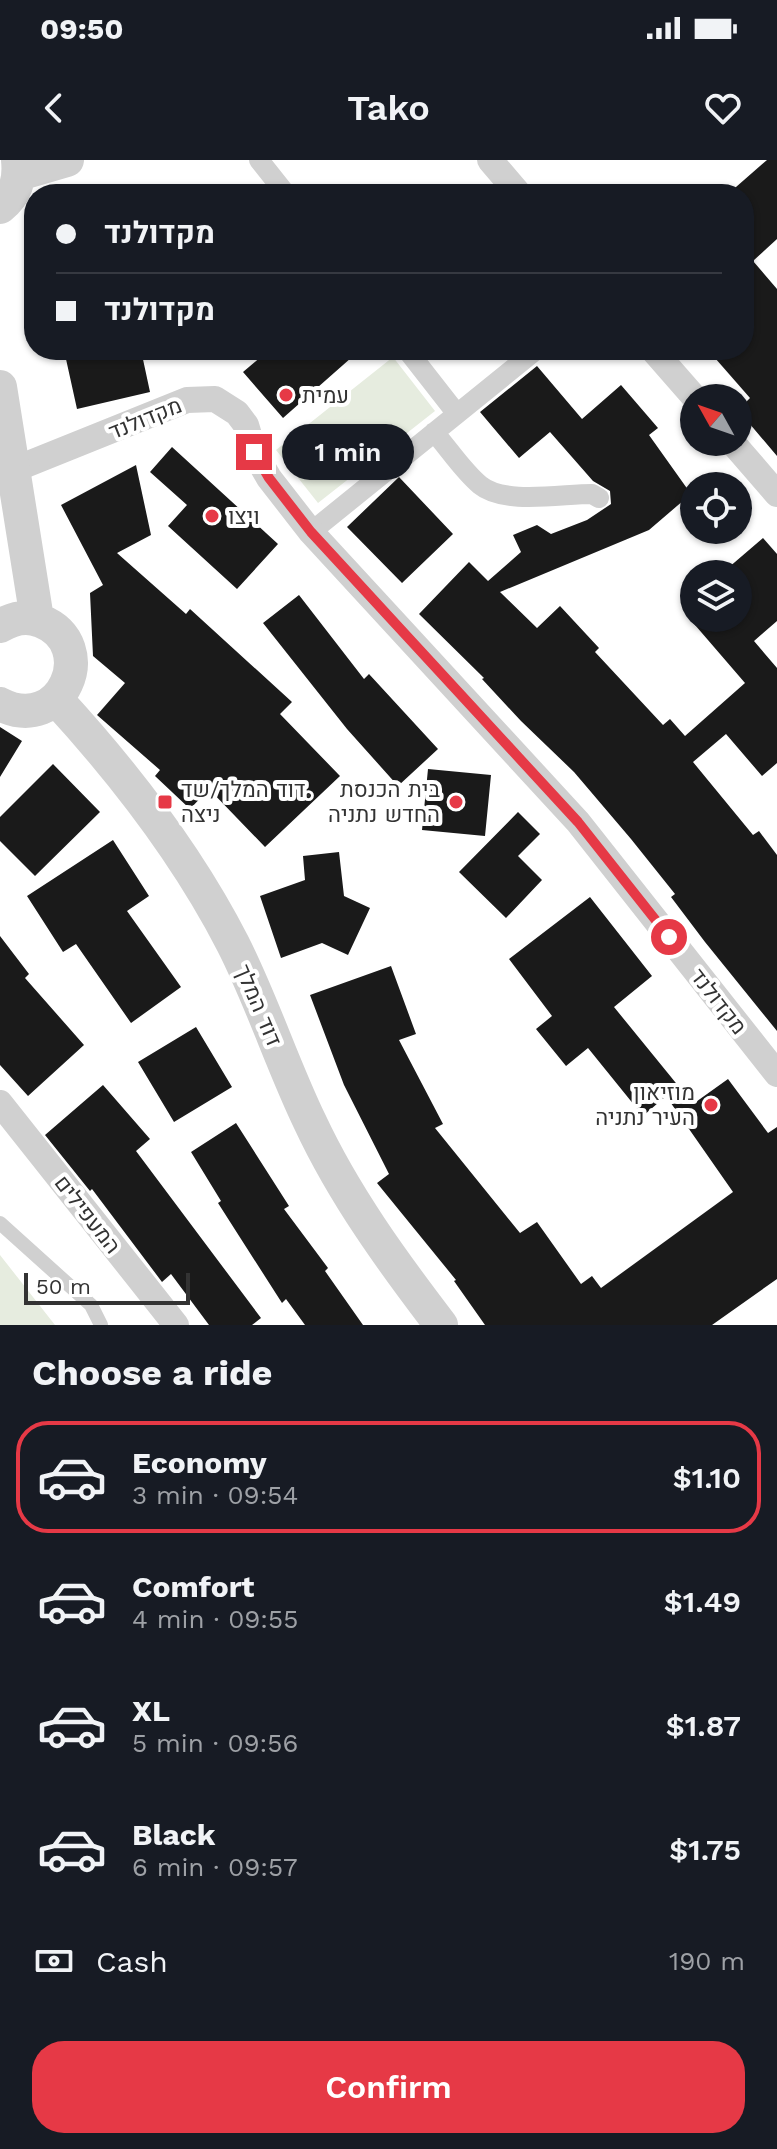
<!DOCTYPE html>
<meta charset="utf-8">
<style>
:root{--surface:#171b24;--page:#20242c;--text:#f1f3f6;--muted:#9ea1a6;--line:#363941;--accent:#e63946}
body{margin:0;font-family:"Work Sans",Heebo,sans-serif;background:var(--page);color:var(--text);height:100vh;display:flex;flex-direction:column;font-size:30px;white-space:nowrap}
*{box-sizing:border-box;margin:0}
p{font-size:26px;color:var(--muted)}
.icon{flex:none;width:44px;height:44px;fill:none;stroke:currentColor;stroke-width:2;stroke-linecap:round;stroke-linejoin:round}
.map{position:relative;height:1165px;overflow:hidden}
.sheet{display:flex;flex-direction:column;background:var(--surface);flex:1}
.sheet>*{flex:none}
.guide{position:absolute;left:24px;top:24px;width:730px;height:176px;border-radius:32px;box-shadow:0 2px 6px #0004;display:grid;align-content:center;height:176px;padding:0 32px;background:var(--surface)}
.needle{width:52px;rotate:310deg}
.buttons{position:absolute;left:680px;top:224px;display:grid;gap:16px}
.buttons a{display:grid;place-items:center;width:72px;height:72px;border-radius:50%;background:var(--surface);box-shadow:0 2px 6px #0004;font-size:40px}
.scale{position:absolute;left:24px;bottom:20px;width:166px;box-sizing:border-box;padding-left:8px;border:4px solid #333;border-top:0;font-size:22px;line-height:28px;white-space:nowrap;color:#333;-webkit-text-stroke:6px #fff;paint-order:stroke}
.end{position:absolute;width:36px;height:36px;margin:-18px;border:10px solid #e63946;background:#fff;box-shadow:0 0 0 4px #fff}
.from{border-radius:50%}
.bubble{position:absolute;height:56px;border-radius:28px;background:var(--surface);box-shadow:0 2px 6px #0004;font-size:26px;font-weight:600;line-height:56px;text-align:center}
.guide b{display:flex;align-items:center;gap:28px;height:76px;font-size:30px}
.guide b+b{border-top:2px solid var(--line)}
.guide i{width:20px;height:20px;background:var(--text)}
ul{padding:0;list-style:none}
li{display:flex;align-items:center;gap:24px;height:112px;margin:0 16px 12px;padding:0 16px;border:4px solid transparent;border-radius:32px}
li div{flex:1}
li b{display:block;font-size:30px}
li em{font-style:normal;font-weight:600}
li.on{border-color:var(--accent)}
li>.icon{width:72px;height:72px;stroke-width:1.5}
h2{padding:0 32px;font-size:36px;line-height:96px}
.pay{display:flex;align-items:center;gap:20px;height:88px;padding:0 32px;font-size:30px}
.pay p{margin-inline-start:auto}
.action{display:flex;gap:16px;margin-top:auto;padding:16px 32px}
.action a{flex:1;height:92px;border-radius:32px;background:var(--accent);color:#fff;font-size:32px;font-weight:600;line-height:92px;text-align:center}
.status{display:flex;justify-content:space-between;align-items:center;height:56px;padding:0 40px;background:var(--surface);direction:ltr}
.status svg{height:22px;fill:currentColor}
header{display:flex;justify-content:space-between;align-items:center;height:104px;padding:0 32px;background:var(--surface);font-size:36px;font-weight:600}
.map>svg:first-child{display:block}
.green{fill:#e6ecdf}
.building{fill:#1a1a1a}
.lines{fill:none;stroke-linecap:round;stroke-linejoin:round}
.service{stroke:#d0d0d0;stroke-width:14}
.pedestrian{stroke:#d0d0d0;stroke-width:20}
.minor{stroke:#d0d0d0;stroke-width:26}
.tertiary{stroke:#d0d0d0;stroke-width:34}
.route{stroke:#e63946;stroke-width:10}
.poi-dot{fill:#e63946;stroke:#fff;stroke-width:3}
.labels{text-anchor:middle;stroke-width:8;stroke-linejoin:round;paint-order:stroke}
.poi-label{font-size:22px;fill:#333;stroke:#fff;text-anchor:start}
.street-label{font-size:22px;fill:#333;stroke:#fff}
</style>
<div class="status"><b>09:50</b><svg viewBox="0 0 49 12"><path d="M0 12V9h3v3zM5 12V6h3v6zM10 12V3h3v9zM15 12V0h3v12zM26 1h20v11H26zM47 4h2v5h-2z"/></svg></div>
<header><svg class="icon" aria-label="back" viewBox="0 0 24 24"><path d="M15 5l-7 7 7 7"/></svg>Tako<svg class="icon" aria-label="heart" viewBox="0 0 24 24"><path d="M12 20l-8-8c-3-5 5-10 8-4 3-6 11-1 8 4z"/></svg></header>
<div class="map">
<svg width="777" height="1165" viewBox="0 0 777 1165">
<rect width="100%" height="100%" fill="#fff"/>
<!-- green -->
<path class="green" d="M393 197 435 251 318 343 276 290Z
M0 1095 55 1165H0Z"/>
<!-- building -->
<path class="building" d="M767 0H777V79L753 101 777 129V296L738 250 750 238 708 190H744V34H728Z
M64 190H141L150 232 77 249Z
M269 190H360L283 258 243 212Z
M537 206 582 259 621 225 658 268 649 275 691 334 649 370 500 432 537 468 560 446 599 488 595 492 663 565 670 559 685 576 745 523 689 458H738V414H721L763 378 777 394V461L754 481 777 508V603L762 616 726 574 693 602 753 675 759 671 777 695V871L705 782 671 737 675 734 631 679 574 612 521 561 482 519 484 518 419 454 469 402 488 421 521 392 513 375 537 365 551 374 587 360 611 344 610 331 593 321 550 272 519 298 480 252Z
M172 287 278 384 237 429 168 366 187 345 150 312Z
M136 305 151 375 117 393 186 454 190 449 292 542 280 554 340 616 265 687 209 629 190 649 155 616 160 610 97 555 125 523 93 496 90 433 103 425 61 345Z
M399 317 453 374 402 423 347 367Z
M299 435 364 519 369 514 438 589 398 626 347 569 263 463Z
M0 567 22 581 0 617Z
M53 604 100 652 35 716 0 681V657Z
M428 609 491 615 485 676 422 670Z
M518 652 540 674 518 696 542 720 506 758 459 712Z
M113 680 149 736 127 751 181 827 131 863 76 784 63 792 27 736Z
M339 692 344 736 370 748 348 795 322 783 281 798 260 736 305 720 303 696Z
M590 737 652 816 614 847 693 944 728 919 768 973 777 967V1119L712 1165H485L454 1121 456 1120 377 1023 389 1014 344 925 310 835 391 806 416 874 399 880 443 964 435 968 520 1073 537 1062 581 1124 592 1116 601 1128 733 1032 666 936 643 956 588 888 566 906 536 869 552 856 509 799Z
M0 776 29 814 25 818 84 885 28 936 0 905Z
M196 867 232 927 174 962 138 902Z
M103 925 150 979 136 991 261 1158 252 1165H209L171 1114 162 1122 92 1029 90 1031 45 975Z
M236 963 289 1046 284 1049 328 1108 325 1111 363 1165H305L286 1139 282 1143 218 1043 221 1041 191 992Z"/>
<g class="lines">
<!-- service -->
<path class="service" d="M0 1063 91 1145 101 1165"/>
<!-- pedestrian -->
<path class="pedestrian" d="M259 0 286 34
M407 190 457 254
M434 272C449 289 463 311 480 325 504 345 561 334 592 334L599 338
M311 372 536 190"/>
<!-- minor -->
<path class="minor" d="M490 0 519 34
M653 190 695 238
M732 282 777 334
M13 310 187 240 215 239 237 253 246 265 254 292 269 318 311 372 578 662 777 914
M0 943 176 1165"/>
<!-- tertiary -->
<path class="tertiary" d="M19 14 67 0
M0 47C16 34 20 20 18 0
M0 227 37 459
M0 466C13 458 27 455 41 461 101 485 62 576 0 544
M56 539C124 613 187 694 233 784 262 841 282 904 310 962 344 1035 392 1101 441 1165"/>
</g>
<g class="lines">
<!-- route -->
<path class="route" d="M254 292 269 318 311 372 578 662 669 777"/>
</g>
<!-- markers -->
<g class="poi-dot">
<circle cx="286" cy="235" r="8"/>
<circle cx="212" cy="356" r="8"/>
<rect x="157" y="634" width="16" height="16" rx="4"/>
<circle cx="456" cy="642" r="8"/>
<circle cx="711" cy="945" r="8"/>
</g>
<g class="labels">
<!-- poi labels -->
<g class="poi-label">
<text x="302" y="243">עמית</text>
<text x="228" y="364">ויצו</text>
<text x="181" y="637">דוד המלך/שד.<tspan x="181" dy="25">ניצה</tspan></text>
<text x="440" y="637" text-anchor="end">בית הכנסת<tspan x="440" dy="25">החדש נתניה</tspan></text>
<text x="695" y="940" text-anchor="end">מוזיאון<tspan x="695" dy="25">העיר נתניה</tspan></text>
</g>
<!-- street labels -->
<g class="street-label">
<text transform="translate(145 258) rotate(-22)" y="8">מקדולנד</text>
<text transform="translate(719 841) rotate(52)" y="8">מקדולנד</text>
<text transform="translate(259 845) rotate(67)" y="8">דוד המלך</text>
<text transform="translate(88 1054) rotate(52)" y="8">המעפילים</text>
</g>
</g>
</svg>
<div class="buttons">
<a><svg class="needle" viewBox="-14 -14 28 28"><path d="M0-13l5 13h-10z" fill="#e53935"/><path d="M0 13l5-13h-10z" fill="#9ea1a6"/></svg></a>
<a><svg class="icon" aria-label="locate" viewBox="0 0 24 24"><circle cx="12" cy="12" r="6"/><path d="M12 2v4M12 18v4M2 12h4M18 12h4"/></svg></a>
<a><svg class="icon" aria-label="layers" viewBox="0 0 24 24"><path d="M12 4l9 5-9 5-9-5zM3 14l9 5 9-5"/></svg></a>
</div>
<div class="scale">50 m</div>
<i class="end from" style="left:669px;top:777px"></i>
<i class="end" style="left:254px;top:292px"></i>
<div class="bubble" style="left:282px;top:264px;width:132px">1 min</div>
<div class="guide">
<b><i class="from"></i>מקדולנד</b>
<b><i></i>מקדולנד</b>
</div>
</div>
<section class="sheet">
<h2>Choose a ride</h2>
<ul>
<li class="on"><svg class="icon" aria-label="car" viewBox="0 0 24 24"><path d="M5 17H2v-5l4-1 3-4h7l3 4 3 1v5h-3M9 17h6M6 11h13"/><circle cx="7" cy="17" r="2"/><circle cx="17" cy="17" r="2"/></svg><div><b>Economy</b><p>3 min · 09:54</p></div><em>$1.10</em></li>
<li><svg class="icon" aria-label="car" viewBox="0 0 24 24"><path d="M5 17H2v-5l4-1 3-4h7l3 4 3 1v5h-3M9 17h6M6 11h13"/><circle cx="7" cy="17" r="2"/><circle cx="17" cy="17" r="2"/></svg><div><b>Comfort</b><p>4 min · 09:55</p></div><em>$1.49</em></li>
<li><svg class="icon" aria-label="car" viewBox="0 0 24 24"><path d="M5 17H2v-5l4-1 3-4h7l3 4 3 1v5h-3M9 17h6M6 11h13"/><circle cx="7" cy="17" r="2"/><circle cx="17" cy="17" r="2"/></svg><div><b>XL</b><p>5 min · 09:56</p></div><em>$1.87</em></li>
<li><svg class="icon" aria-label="car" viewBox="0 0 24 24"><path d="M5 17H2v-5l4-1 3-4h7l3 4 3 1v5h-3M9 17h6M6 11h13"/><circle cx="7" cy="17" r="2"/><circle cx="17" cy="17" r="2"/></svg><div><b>Black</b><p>6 min · 09:57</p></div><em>$1.75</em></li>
</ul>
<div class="pay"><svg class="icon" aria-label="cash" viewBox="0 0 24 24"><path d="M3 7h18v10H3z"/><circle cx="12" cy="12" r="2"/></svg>Cash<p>190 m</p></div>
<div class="action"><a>Confirm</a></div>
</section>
